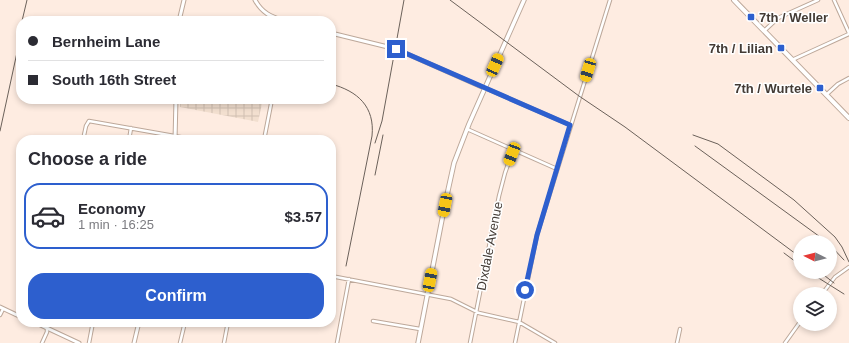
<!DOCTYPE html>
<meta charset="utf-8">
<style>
:root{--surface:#fff;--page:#f7f7f7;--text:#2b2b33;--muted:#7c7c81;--line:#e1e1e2;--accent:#2d5fce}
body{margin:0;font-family:Helvetica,sans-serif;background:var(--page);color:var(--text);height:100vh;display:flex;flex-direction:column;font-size:15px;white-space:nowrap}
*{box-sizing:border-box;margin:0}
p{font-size:13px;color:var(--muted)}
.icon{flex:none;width:22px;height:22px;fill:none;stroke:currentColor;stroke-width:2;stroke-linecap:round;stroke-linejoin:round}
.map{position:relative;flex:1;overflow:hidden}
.drawer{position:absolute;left:16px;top:135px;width:320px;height:192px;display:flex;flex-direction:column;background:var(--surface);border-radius:16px;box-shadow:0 2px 6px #0003}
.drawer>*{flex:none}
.guide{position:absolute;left:16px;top:16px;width:320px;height:88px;border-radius:16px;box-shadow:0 2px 6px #0003;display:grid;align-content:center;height:88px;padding:0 12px;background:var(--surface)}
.needle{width:26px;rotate:276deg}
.fabs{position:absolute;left:793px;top:235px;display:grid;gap:8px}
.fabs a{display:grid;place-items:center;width:44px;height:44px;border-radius:50%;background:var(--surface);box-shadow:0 2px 6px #0003;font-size:20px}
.end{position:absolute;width:18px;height:18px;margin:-9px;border:5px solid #2d5fce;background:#fff;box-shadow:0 0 0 2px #fff}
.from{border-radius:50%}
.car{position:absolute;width:12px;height:24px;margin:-12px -6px;border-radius:5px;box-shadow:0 0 3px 1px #0007;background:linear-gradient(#f5c518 24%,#345 0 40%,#f5c518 0 76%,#345 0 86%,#f5c518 0)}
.guide b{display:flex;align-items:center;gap:14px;height:38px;font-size:15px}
.guide b+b{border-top:1px solid var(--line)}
.guide i{width:10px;height:10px;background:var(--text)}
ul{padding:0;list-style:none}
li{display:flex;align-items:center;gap:12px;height:66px;margin:0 8px 6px;padding:0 4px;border:2px solid transparent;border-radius:16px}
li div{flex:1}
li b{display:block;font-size:15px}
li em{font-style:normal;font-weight:700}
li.active{border-color:var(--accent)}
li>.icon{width:36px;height:36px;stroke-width:1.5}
h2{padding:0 12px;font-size:18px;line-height:48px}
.primary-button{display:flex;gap:8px;margin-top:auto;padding:8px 12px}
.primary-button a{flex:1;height:46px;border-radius:16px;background:var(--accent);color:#fff;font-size:16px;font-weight:700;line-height:46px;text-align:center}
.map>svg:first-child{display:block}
.industrial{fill:url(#industrial-grid)}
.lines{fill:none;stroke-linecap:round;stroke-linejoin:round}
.minor-casing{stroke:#bda89a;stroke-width:4.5}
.tertiary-casing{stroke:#bda89a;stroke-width:5}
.secondary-casing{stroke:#bda89a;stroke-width:5.5}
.primary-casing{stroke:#bda89a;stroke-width:6}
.minor{stroke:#fff;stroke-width:2.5}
.tertiary{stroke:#fff;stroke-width:3}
.secondary{stroke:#fff;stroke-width:3.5}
.primary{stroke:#fff;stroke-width:4}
.rail{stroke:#6b615a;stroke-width:1}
.route{stroke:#2d5fce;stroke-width:5}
.poi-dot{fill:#2d5fce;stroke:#fff;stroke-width:1.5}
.labels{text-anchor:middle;stroke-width:3;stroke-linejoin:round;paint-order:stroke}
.poi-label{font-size:13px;font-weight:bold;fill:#433b35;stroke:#fff;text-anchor:end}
.street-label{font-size:13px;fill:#433b35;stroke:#fff}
</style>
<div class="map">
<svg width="849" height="343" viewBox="0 0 849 343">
<defs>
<pattern id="industrial-grid" width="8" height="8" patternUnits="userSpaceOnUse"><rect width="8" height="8" fill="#f2dfcf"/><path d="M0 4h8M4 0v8" fill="none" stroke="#d1c0b2"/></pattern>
</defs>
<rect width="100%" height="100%" fill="#feece1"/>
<!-- industrial -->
<path class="industrial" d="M180 99H263L258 122 180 107Z"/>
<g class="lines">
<!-- minor casing -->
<g class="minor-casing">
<path id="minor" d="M834 0 849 33
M764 31 778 18 818 0
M792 60 849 34
M485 88 570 125
M826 95 838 84 849 78
M467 129 557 169
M83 140 86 126 89 121 197 140
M129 140 131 128
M264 140 272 99
M331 276 451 299 479 313 519 322 555 343
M822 294 835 277 849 267
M0 315 3 309
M373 321 420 329
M42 343 47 332V322
M89 343 93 322
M180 343 185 322
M224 343 228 322
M337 343 349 279
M470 343 499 196 505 173 513 150
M515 343 537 235 610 0
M677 343 680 329
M785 343 800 322"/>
</g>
<!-- tertiary casing -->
<g class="tertiary-casing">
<path id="tertiary" d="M255 0C262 13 271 17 285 21
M179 21 184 0
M331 33 396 49 484 88
M175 140 176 99
M0 307 21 317
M34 322 79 343
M134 343 139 322"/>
</g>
<!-- secondary casing -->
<g class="secondary-casing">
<path id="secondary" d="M418 343 445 204 454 163 469 124 524 0"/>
</g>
<!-- primary casing -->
<g class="primary-casing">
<path id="primary" d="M734 0 849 118"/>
</g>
<!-- minor -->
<use href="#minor" class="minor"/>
<!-- tertiary -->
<use href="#tertiary" class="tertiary"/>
<!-- secondary -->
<use href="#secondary" class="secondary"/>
<!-- primary -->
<use href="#primary" class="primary"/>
<!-- rail -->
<path class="rail" d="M450 0 579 96 625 127 800 257
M22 21 27 0
M18 39 21 25
M331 84C358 91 375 107 372 136L346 266
M0 131 21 34
M693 135 718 144 794 200 835 237 842 247 849 262
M375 143 382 121 404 0
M695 146 827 242
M375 175 383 135
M830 245 844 260
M784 253 800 265
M809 272 844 294
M820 272 834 283"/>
</g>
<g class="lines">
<!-- route -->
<path class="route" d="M396 49 570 125 537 235 525 290"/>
</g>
<!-- markers -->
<g class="poi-dot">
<rect x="747" y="13" width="8" height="8" rx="2"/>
<rect x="777" y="44" width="8" height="8" rx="2"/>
<rect x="816" y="84" width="8" height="8" rx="2"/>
</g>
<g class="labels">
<!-- poi labels -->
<g class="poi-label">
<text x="759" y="22" text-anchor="start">7th / Weller</text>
<text x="773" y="53">7th / Lilian</text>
<text x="812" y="93">7th / Wurtele</text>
</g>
<!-- street labels -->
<g class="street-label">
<text transform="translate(489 246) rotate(-79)" y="5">Dixdale Avenue</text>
</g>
</g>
</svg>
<div class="fabs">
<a><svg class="needle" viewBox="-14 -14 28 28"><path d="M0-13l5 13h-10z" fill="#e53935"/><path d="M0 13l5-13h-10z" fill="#7c7c81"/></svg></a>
<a><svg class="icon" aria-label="layers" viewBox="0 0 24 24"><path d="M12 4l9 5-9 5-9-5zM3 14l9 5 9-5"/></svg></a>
</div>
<i class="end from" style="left:525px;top:290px"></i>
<i class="end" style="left:396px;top:49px"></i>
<i class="car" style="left:495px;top:65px;rotate:24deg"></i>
<i class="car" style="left:588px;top:70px;rotate:197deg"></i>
<i class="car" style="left:512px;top:154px;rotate:201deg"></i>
<i class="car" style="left:445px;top:205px;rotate:191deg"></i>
<i class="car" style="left:430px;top:280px;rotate:11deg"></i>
<div class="guide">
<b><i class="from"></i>Bernheim Lane</b>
<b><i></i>South 16th Street</b>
</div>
<section class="drawer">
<h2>Choose a ride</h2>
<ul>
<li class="active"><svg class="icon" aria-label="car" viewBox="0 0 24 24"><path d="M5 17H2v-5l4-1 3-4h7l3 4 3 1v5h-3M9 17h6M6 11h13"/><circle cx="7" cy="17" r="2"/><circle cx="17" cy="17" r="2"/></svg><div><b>Economy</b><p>1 min · 16:25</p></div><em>$3.57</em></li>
</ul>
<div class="primary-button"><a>Confirm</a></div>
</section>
</div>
